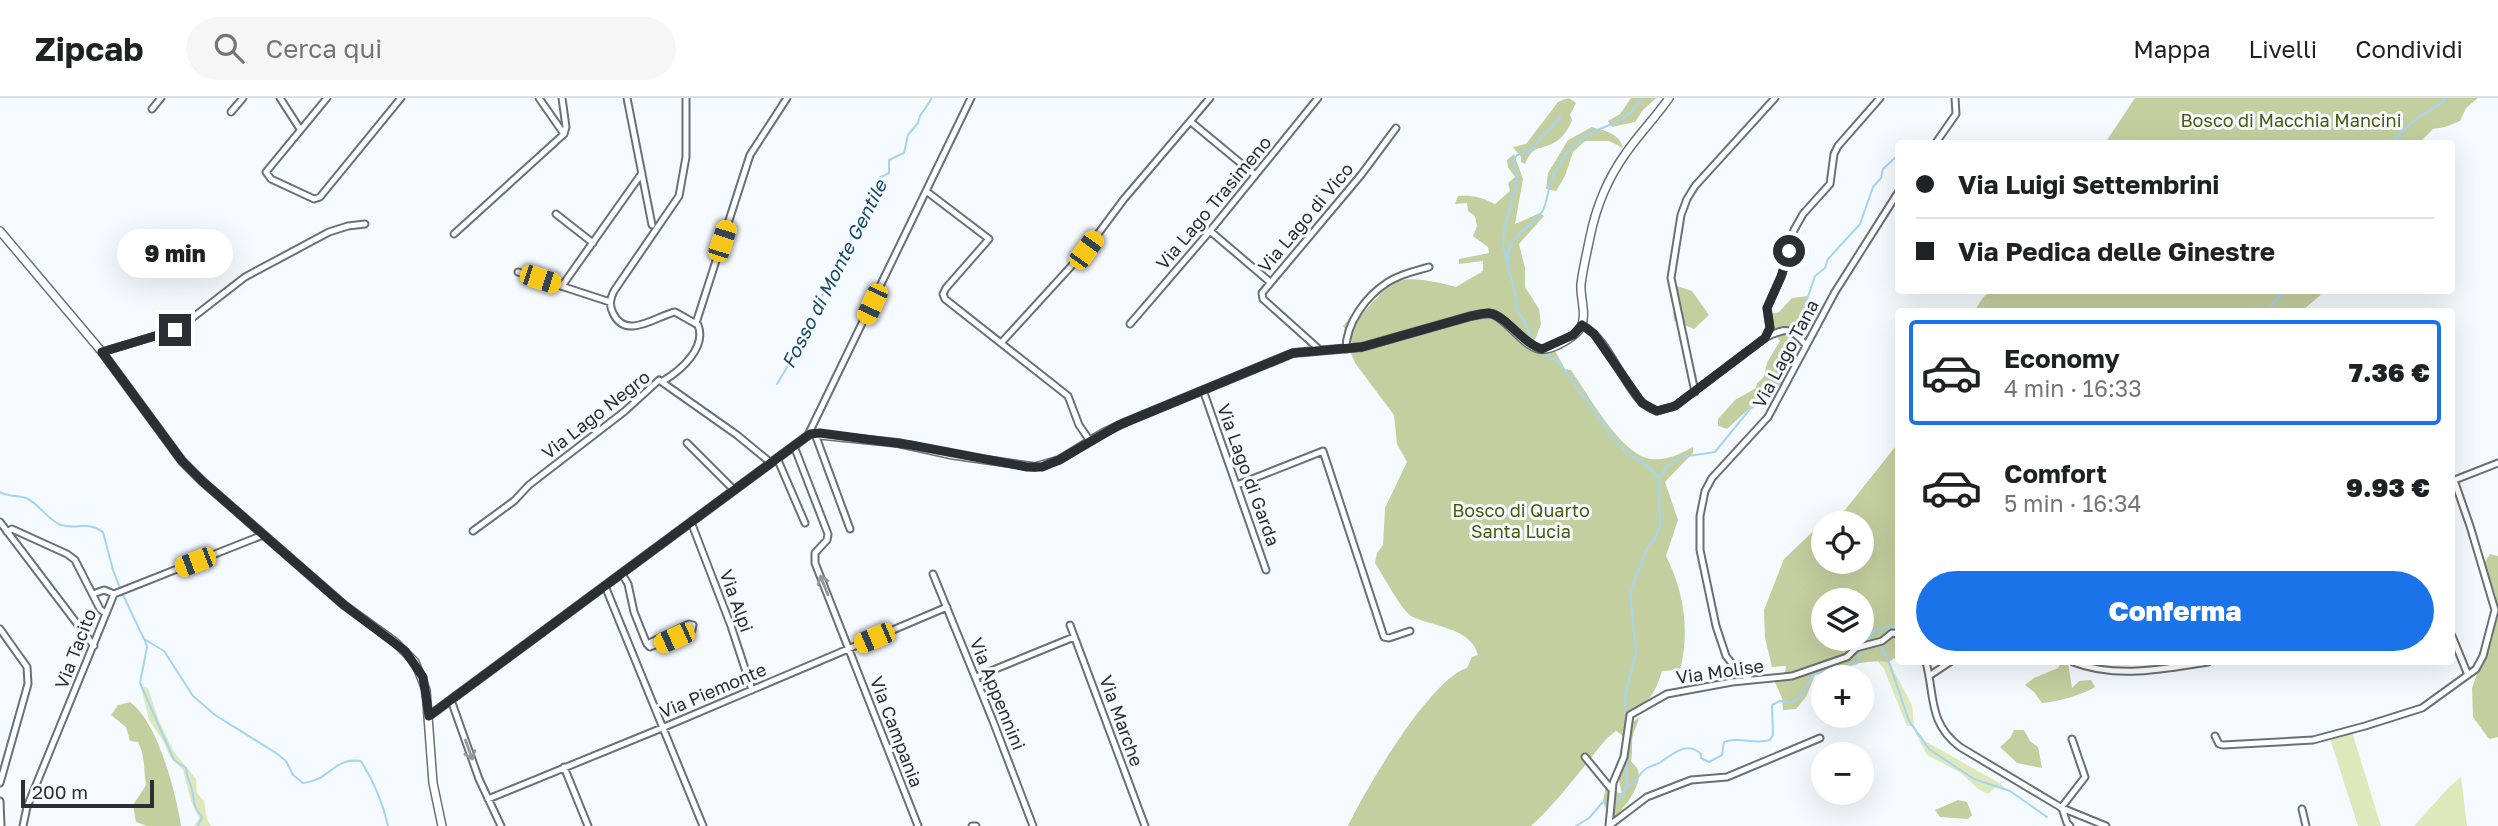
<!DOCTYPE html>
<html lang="it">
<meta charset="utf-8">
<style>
:root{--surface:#fff;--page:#f6f6f6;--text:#202124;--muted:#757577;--line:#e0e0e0;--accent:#1a73e8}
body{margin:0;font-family:"Golos Text",sans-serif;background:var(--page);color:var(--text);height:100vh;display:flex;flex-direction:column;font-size:26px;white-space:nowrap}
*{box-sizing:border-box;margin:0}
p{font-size:23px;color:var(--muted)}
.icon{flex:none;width:38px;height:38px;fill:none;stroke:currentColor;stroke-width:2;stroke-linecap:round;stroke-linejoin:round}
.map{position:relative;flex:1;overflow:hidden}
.side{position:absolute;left:1895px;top:210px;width:560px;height:357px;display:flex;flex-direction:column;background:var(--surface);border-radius:7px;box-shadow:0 7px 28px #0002}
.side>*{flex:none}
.guide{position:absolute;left:1895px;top:42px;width:560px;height:154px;border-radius:7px;box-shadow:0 7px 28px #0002;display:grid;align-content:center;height:154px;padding:0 21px;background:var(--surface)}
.fabs{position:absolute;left:1811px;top:413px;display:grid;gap:14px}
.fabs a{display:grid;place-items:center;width:63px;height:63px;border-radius:50%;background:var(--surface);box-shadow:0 7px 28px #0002;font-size:35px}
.scale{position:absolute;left:21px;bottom:18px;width:133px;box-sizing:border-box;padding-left:7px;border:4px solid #2c2f32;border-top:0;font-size:19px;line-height:24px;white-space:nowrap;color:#2c2f32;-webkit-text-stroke:5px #f5faff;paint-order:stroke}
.end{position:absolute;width:32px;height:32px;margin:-16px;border:9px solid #2c2f32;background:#fff;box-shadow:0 0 0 4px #fff}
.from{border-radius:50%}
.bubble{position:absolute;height:49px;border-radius:24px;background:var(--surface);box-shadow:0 7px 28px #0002;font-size:23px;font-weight:800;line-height:49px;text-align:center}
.car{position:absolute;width:21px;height:42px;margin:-21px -10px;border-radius:9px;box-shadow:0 0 5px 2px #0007;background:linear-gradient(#f5c518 24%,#345 0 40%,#f5c518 0 76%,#345 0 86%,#f5c518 0)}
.guide b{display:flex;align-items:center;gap:24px;height:66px;font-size:26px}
.guide b+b{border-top:2px solid var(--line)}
.guide i{width:18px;height:18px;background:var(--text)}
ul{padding:12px 0 0;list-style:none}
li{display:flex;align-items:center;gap:21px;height:105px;margin:0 14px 10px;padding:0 7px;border:4px solid transparent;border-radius:7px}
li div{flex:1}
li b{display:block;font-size:26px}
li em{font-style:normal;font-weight:800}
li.current{border-color:var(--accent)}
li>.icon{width:63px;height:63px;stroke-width:1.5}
.primary-button{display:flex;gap:14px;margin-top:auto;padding:14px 21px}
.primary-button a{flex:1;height:80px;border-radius:42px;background:var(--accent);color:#fff;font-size:28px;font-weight:800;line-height:80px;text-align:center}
header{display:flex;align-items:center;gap:42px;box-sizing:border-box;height:98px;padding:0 35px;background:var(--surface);border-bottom:2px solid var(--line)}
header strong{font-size:33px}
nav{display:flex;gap:38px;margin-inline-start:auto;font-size:24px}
.search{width:490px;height:63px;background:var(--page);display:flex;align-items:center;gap:18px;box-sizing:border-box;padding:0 24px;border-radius:38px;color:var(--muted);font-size:26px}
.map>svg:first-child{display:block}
.green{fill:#dee9bb}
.forest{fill:#c4cf9f;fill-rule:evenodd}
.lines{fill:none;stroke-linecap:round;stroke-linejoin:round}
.stream{stroke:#a6d3f4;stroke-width:2}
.street-casing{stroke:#697076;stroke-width:9}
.secondary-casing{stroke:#697076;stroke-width:10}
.street{stroke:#fff;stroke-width:5}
.secondary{stroke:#fff;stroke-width:7}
.oneway{stroke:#969798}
.route{stroke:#2c2f32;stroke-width:9}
.labels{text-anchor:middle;stroke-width:6;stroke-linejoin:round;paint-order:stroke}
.park-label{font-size:18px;fill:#4e590e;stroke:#f5faff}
.street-label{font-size:18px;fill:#2c2f32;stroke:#f5faff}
.water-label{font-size:19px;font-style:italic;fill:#154969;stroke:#f5faff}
</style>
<header>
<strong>Zipcab</strong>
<div class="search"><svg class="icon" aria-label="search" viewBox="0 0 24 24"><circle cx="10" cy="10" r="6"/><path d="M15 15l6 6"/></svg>Cerca qui</div>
<nav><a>Mappa</a><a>Livelli</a><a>Condividi</a></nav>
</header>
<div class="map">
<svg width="2498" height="728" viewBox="0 0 2498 728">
<rect width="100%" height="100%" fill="#f5faff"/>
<!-- green -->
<path class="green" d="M1877 562 1889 564 1912 607 1914 628 1925 643 2001 686 2007 692 1995 690 1988 696 1978 691 1961 675 1927 657 1912 628H1907L1884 571Z
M141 589 148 590 159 623 174 654 196 681 197 695 204 703 207 721 211 728H194L199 720 191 703 183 672 170 659 163 643 149 622Z
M2352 634 2381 728H2358L2330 641Z
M2461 679 2467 728H2414L2450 688Z"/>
<!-- forest -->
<path class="forest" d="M1569 0 1576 5 1570 17 1572 22C1569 30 1563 40 1555 44 1541 53 1534 45 1525 66L1521 64V59L1513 49 1526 46 1558 4Z
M1631 0H1656L1643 12 1635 24 1612 29 1608 23 1620 16Z
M2135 0H2478L2466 10 2460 23 2445 29 2433 31 2419 45H2105Z
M1592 29C1605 33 1619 35 1623 50L1609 43H1585L1573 54 1565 78 1556 93 1546 91 1548 75 1568 42Z
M1514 56 1523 81 1515 126 1540 115 1544 118 1519 146 1525 170V189L1539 211 1541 226 1532 250 1554 251 1565 271 1571 272C1588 296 1621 357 1651 361 1666 363 1681 356 1693 349V355L1665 384 1678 422 1666 458C1684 493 1690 534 1680 572L1662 573C1656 592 1651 604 1632 613V625L1639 619C1638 626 1635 630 1633 637 1631 645 1633 654 1631 663 1633 666 1637 669 1638 672 1643 687 1625 709 1615 719L1607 714 1603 703 1606 688 1614 687 1618 695H1622C1617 679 1617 669 1629 657L1623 638 1616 633C1603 642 1597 653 1587 665 1569 687 1552 709 1531 728H1348C1365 692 1430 581 1467 570L1472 559 1478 557C1471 530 1435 529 1413 519 1402 514 1383 477 1375 465L1377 455 1383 447 1385 410 1407 364 1397 346 1394 317 1355 265 1351 255 1356 249C1349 243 1349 235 1343 228L1347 223H1356C1366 212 1383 190 1396 184 1410 177 1441 185 1456 189L1483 173V163L1459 166V161L1489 155 1488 149 1473 138 1477 128 1475 118 1468 113 1467 105 1455 106 1458 98C1472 97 1481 99 1495 106L1510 93 1508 85 1515 79 1508 69 1507 62Z
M1674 187 1692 193 1709 217 1694 231 1674 223 1673 214 1679 209Z
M2008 193 2325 192V193L2302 213H1975C1980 202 1991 186 2005 196Z
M1808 198 1809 217 1803 238 1788 240 1777 266 1783 283 1776 292 1765 296 1727 331 1718 328V321L1735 302 1756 290 1757 285C1767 279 1764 274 1767 265 1771 257 1776 250 1780 243L1775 236 1771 216 1779 214 1792 200Z
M1899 344V557L1889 564C1862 560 1841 571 1815 577L1806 599 1796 611 1783 612 1782 600 1774 582 1785 574 1786 568 1772 569 1765 540 1764 512 1784 461 1825 422 1845 412ZM1824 425H1862V464H1824ZM1824 502H1862V541H1824Z
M2490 456 2498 458V639L2489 641 2473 619 2472 590 2493 530 2496 498 2484 465Z
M2061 564 2068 565 2072 590 2079 583 2091 582 2095 589C2082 597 2057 604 2042 605L2034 594 2025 587 2034 580 2058 570Z
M130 604C158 624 176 695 181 728H147L136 724 133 707 146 687C143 670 146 661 138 644L130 643 126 629 111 617 118 607Z
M2014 632H2024L2030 643 2038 649 2042 670 2017 665 2000 649 2010 640Z
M1958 702 1967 704 1972 717 1968 721 1940 719 1935 712Z"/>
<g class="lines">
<!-- stream -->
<path class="stream" d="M2388 46C2399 40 2404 30 2414 23 2425 14 2436 11 2446 0
M1508 165 1503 148 1504 132 1516 87 1517 77 1513 63 1517 57 1528 54 1561 19
M2266 214 2285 192
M1799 235V225L1815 178 1825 170 1828 161 1860 126 1873 89 1881 80 1883 71 1899 56
M1536 247C1527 236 1526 222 1517 212 1517 191 1505 174 1509 153 1513 134 1534 128 1543 112 1547 104 1548 94 1550 86 1555 72 1565 55 1576 45 1598 25 1626 30 1641 0
M1542 254 1550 261H1556L1618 346C1631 360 1646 363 1658 379
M777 286 803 243 801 236C809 227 824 199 824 189L838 177 855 131 868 116 875 102 876 87 879 80 889 75V62L904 55 908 37 918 25 920 18 932 0
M0 394C8 399 18 397 26 400 40 406 47 422 61 427 77 432 86 422 103 434L113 472 120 490
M122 495 144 541 164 553 193 598 215 617 276 655 286 663 293 677 303 685C330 683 333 659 361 663 374 684 383 705 388 728
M145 543 147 549 140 585 174 662 186 670C187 683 190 682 192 692 195 706 192 706 202 719L198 728
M1866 545C1874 529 1881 529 1899 529
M1881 547 1890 567 1909 623 1929 651 1974 681 2010 693 2047 719
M1627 624 1625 599 1636 555 1630 495 1647 450 1654 442 1660 428 1659 380 1667 368 1682 359 1715 354 1750 311 1773 295 1783 279 1784 258 1796 240
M1627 689C1636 685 1639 675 1647 670 1652 667 1658 667 1662 663 1675 655 1686 643 1701 656V660L1709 664 1722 657 1724 644C1740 638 1754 647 1770 642L1773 637 1772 607 1780 603 1792 605 1800 599 1814 575 1836 572 1857 565 1863 550
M1614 703H1618C1631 687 1625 683 1627 665 1628 655 1631 647 1629 636
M1576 728 1589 720 1602 705 1608 703"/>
<!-- street casing -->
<g class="street-casing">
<path id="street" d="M280 0 300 31
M327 0 266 74 271 81 314 101 320 99 401 0
M539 0 564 36 566 29 562 0
M627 0 652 127
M152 11 161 0
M231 14 243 0
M1191 24 1255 77
M1935 46 1956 16 1955 0
M926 93 989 141 946 190 943 196 945 201 1068 298 1079 327 1090 343
M556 116 593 145
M1210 133 1270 184
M454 136 564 36
M518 174 610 204
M562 188 642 75
M696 225 750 57 787 0
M1130 226 1210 133 1318 0
M1582 227C1613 242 1627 306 1657 313L1675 308 1765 240C1787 229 1790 229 1806 247
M1765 240 1770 230 1767 210 1782 176 1794 132 1803 116 1830 86 1834 56 1838 48 1880 0
M1001 245 1086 152 1124 101 1210 0
M1346 251C1346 225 1366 198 1388 184 1400 176 1415 173 1429 169
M1320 252 1263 201 1262 195 1361 77 1396 30
M102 254 178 231 245 179 329 134 348 128 365 126
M663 283C680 273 707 250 698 227L675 214C656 218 626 243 613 215 609 207 610 201 614 193L679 98 686 59V0
M1203 292 1266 472
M1695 294 1671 180 1681 117 1687 101 1695 88 1775 0
M815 336 850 431
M808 337 971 0
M687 345 734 392
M794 348 828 436 827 442 815 455V465L918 728
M777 360 805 425
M2452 383 2498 365
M1237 387 1323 353 1384 539 1389 540 1410 533
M0 424 94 548
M691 424 731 528 752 592
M473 433 514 403 529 387 625 313 659 282 737 337 771 365
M7 434 12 431 67 456 75 462 100 511 105 515
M622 476 628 486 634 514 646 544C647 546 648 548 650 549L692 532 693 527 689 526 647 546
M933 476 993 623 1033 728
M605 488 703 728
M93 496 104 492 114 496
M1070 527 1145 728
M0 531 27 569 28 586 0 685
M2452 538 2468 577
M1926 564C1935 598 1928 625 1960 649L2062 710 2067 725 2070 728
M2073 564C2117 581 2162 571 2208 564
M1929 578 1950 564
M976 579 1074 539
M1750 582 1738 573 1726 558 1716 528 1700 452V418L1705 393 1712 380 1768 319 1835 194 1899 93
M451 602 479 681 501 728
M2215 638 2219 646 2223 647 2313 642 2365 628 2422 610 2476 571 2483 558 2495 512 2470 428 2454 382
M1585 659 1612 692
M564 669 588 728
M488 701 662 630 947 509
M0 703 1 728
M2061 710 2085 679 2072 641
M2062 710 2106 728
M2302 711 2306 728
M1610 727 1647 699 1691 682 1727 679 1820 640
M23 728 27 709 114 496 263 437
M972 728H976
M1609 728 1613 685 1624 659 1630 617 1667 596 1732 584 1792 578 1847 559 1856 550 1882 543 1892 535 1899 536"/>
</g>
<!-- secondary casing -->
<g class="secondary-casing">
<path id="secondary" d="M0 133 102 254 182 363 202 383 344 507 395 544 415 564 426 592 433 685 442 728
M429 618 810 336 898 345 953 357 1035 369 1059 362 1103 335 1126 324 1293 255 1362 249 1471 218C1478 217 1486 214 1493 216 1509 222 1527 254 1545 251 1556 250 1576 238 1581 229 1587 216 1580 200 1581 186 1583 170 1587 154 1590 139 1596 109 1608 80 1626 55 1639 36 1656 19 1669 0"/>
</g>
<!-- street -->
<use href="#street" class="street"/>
<!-- secondary -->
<use href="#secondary" class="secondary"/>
</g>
<!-- one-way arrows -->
<defs><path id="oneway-shaft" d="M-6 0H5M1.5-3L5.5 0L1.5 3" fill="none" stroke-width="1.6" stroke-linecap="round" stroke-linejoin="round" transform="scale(1.75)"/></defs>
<g class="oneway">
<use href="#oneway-shaft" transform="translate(824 487) rotate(-112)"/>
<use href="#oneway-shaft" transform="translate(469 652) rotate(70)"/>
</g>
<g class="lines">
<!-- route -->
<path class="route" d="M175 232 102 254 182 363 202 383 344 507 405 553 423 579 429 618 810 336 820 335 911 347 1027 369H1042L1059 362 1119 327 1293 255 1362 249 1471 218C1477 217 1483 215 1489 215 1507 218 1523 246 1542 251L1573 237 1582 227 1594 236 1642 305 1657 313 1675 308 1765 240 1770 230 1767 210 1781 179 1789 153"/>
</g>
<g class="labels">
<!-- park labels -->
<g class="park-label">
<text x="2291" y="29">Bosco di Macchia Mancini</text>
<text x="1521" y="419">Bosco di Quarto<tspan x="1521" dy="21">Santa Lucia</tspan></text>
</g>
<!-- street labels -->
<g class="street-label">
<text transform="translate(1214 105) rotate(-50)" y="6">Via Lago Trasimeno</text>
<text transform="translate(1306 120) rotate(-50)" y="6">Via Lago di Vico</text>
<text transform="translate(1786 256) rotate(-62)" y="6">Via Lago Tana</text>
<text transform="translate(596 317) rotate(-38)" y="6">Via Lago Negro</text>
<text transform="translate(1248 377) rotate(70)" y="6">Via Lago di Garda</text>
<text transform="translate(736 503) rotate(70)" y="6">Via Alpi</text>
<text transform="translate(76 551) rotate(-69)" y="6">Via Tacito</text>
<text transform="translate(1720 574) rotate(-8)" y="6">Via Molise</text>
<text transform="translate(713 593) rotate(-23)" y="6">Via Piemonte</text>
<text transform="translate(997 596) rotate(68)" y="6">Via Appennini</text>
<text transform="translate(1121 623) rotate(70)" y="6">Via Marche</text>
<text transform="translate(896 634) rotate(69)" y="6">Via Campania</text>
</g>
<!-- water labels -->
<g class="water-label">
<text transform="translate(834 176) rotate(-63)" y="7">Fosso di Monte Gentile</text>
</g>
</g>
</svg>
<div class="fabs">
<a><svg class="icon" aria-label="locate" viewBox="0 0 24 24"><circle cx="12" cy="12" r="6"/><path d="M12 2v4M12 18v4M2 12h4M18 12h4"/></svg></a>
<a><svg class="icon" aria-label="layers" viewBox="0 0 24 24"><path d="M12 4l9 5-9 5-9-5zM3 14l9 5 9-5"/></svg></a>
<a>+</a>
<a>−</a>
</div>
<div class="scale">200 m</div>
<i class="end from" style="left:1789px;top:153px"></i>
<i class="end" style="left:175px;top:232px"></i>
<div class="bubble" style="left:117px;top:131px;width:116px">9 min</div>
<i class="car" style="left:722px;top:143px;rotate:18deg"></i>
<i class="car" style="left:1086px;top:152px;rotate:36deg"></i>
<i class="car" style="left:540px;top:181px;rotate:108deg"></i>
<i class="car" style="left:872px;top:206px;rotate:205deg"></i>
<i class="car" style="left:195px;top:464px;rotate:249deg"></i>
<i class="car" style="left:674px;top:540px;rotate:246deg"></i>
<i class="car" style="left:874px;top:540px;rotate:247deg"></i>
<div class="guide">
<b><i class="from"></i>Via Luigi Settembrini</b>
<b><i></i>Via Pedica delle Ginestre</b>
</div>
<section class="side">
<ul>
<li class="current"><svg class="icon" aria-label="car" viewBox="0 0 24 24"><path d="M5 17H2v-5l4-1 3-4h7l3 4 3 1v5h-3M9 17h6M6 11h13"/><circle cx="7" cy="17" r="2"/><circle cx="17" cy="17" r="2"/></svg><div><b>Economy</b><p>4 min · 16:33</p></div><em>7.36 €</em></li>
<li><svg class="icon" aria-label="car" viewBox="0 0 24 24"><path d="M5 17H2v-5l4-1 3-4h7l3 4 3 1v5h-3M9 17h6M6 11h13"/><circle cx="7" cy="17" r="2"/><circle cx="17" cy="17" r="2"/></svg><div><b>Comfort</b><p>5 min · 16:34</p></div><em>9.93 €</em></li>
</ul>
<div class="primary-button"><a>Conferma</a></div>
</section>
</div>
